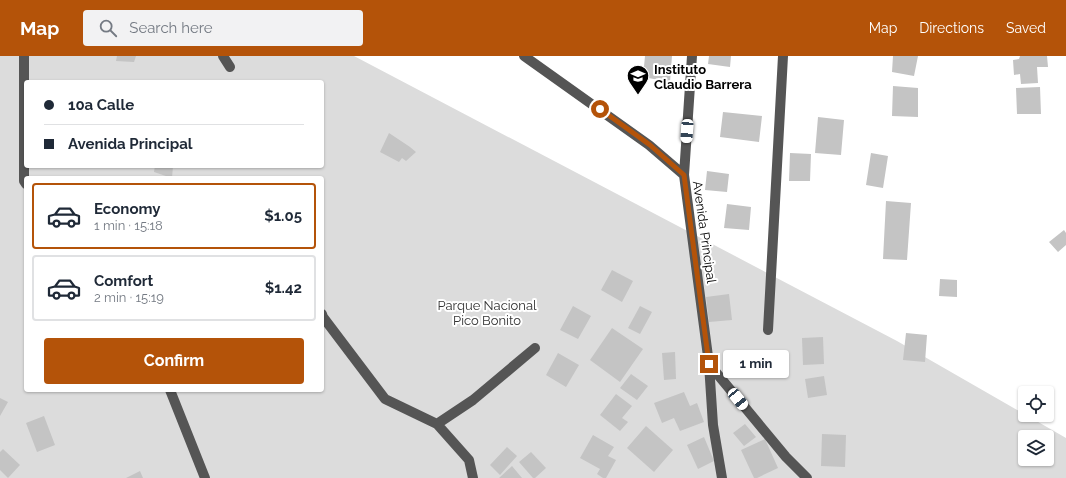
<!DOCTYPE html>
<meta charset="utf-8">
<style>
:root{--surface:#fff;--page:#f2f2f3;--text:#1f2937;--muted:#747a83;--line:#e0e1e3;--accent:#b45309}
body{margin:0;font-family:Raleway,sans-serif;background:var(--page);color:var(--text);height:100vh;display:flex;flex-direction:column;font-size:15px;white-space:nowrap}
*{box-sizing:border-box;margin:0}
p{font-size:13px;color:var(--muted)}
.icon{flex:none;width:22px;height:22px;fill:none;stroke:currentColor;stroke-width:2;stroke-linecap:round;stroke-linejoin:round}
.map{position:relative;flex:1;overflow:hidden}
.drawer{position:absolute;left:24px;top:120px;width:300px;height:216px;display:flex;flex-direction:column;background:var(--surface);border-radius:4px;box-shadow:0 1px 3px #0004}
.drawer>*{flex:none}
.banner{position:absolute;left:24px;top:24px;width:300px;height:88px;border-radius:4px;box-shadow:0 1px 3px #0004;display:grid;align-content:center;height:88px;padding:0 20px;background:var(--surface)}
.buttons{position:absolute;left:1018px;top:330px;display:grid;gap:8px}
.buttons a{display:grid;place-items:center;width:36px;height:36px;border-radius:4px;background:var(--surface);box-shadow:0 1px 3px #0004;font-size:20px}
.end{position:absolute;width:18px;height:18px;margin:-9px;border:5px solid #b45309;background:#fff;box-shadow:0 0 0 2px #fff}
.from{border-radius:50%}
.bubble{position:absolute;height:28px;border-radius:4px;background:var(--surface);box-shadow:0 1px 3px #0004;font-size:13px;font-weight:700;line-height:28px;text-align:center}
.car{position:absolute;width:12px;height:24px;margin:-12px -6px;border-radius:5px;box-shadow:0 0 3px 1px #0007;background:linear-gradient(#fff 24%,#345 0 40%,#fff 0 76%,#345 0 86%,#fff 0)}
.banner b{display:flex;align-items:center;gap:14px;height:38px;font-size:15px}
.banner b+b{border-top:1px solid var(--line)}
.banner i{width:10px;height:10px;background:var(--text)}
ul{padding:7px 0 0;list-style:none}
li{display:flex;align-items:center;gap:12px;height:66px;margin:0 8px 6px;padding:0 12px;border:2px solid var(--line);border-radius:4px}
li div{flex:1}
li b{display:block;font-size:15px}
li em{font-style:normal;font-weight:700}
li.selected{border-color:var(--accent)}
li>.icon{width:36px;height:36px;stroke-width:1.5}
.button{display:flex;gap:8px;margin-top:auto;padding:8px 20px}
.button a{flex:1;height:46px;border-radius:4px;background:var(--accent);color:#fff;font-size:16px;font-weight:700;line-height:46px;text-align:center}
header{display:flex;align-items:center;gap:24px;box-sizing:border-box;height:56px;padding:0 20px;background:var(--accent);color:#fff}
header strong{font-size:19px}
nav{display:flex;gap:22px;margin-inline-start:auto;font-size:14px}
.search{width:280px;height:36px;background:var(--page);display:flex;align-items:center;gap:10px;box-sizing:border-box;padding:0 14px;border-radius:4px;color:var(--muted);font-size:15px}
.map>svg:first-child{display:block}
.green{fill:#dcdcdc;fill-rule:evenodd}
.building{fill:#c4c4c4}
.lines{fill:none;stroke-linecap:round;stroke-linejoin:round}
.minor{stroke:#555;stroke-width:10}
.route{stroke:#b45309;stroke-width:5}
.labels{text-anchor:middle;stroke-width:4;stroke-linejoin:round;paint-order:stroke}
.poi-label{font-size:13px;font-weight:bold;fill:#000;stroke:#fff;text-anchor:start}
.street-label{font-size:13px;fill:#000;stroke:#fff}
.park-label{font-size:13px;fill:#333;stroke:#fff}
</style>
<header>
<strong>Map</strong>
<div class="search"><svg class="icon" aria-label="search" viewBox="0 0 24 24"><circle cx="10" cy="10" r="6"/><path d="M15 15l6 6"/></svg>Search here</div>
<nav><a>Map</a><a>Directions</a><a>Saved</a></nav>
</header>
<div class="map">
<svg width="1066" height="422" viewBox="0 0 1066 422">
<rect width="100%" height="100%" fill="#fff"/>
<!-- green -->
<path class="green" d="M0 0H354L897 285 1066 382V422H0ZM26 26H322V110H26ZM26 122H322V334H26ZM1025 381H1047V403H1025Z"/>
<!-- building -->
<path class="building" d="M117 0H136L134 6 116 5Z
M645 0H672L670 26 643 21Z
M709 0H731L730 11 708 8Z
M893 0H918L914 20 892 16Z
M1020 0H1047L1048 11H1037L1038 27 1021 28 1020 18 1014 19 1013 4 1019 3Z
M893 30 918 32V61L892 60Z
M1040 31 1041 58H1017L1016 32Z
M723 56 762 60 759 86 720 81Z
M818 61 844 64 841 99 815 97Z
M389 77 410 91 416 96 406 105 402 102 399 106 380 96Z
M790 97 811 98 810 125H789Z
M871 97 888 100 883 132 866 129Z
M155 110H173L172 122 154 116Z
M707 115 729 118 727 136 705 134Z
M886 145 911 147 907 204 883 203Z
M727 148 751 151 749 174 724 172Z
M1064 174 1066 177V189L1058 196 1049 186Z
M612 214 633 225 622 246 601 234Z
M940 223 957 224V241L939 240Z
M729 238 732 264 709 266 706 241Z
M573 250 591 260 578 283 560 274Z
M640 250 652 256 640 278 628 272Z
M612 272 643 293 620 326 590 304Z
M906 277 927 279 925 306 903 304Z
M823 281 824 308 803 309 802 282Z
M675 296 676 323 664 324 662 297Z
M558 297 579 309 566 331 546 319Z
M631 318 648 330 637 344 620 332Z
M824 320 827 339 808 342 805 323Z
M684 336 690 350 697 347 704 366 680 375 674 362 662 367 654 347Z
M616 338 632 350 622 362 628 366 620 375 600 359Z
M0 342 8 346 0 360Z
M44 360 55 389 37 396 26 367Z
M745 368 756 381 744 390 733 377Z
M646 370 673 394 654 416 627 392Z
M822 378 846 379 845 411 821 410Z
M593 379 614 391 608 400 616 404 606 422H603L597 418 600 413 580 402Z
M704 381 714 405 698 413 687 389Z
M765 383 778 412 757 422H754L741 394Z
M507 391 517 400 500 419 490 409Z
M3 393 20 409 8 422 0 414V396Z
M531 396 546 412 535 422H533L519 406Z
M512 410 522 422H499Z
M140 415 143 422H126Z"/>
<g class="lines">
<!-- minor -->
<path class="minor" d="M24 0V125L26 128
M223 0 230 11
M524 0 649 89 684 119
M692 0 684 119 709 308 713 369 722 422
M322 258 323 261 385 343 437 368 469 404 473 422
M768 274 783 0
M709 308 786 401 807 422
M170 334 205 422
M437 368 473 344 535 292"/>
</g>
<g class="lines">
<!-- route -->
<path class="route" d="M600 53 650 89 684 119 709 308"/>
</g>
<!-- icons -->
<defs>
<g id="school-pin" transform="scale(1.15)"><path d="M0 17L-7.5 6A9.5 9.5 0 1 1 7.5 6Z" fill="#000" stroke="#fff"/><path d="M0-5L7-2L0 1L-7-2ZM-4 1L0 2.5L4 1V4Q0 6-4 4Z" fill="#fff"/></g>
</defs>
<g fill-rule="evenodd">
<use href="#school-pin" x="638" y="20"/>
</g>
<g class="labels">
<!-- poi labels -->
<g class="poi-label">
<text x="654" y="18">Instituto<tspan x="654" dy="15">Claudio Barrera</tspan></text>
</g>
<!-- street labels -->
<g class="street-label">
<text transform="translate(705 176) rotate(82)" y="5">Avenida Principal</text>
</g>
<!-- park labels -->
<g class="park-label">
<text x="487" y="254">Parque Nacional<tspan x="487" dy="15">Pico Bonito</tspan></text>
</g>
</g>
</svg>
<div class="buttons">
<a><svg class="icon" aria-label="locate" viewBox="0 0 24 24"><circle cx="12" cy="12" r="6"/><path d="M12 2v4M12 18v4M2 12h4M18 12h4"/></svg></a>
<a><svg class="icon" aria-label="layers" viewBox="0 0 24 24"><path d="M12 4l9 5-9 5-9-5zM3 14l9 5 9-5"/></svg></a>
</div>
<i class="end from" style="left:600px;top:53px"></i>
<i class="end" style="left:709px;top:308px"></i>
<div class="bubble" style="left:723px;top:294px;width:66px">1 min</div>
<i class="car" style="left:687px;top:75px;rotate:184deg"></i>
<i class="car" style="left:738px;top:343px;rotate:141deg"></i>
<div class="banner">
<b><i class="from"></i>10a Calle</b>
<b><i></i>Avenida Principal</b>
</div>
<section class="drawer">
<ul>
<li class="selected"><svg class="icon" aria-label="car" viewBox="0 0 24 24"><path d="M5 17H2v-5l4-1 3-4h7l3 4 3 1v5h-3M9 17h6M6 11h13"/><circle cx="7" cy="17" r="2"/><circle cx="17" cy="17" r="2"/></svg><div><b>Economy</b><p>1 min · 15:18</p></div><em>$1.05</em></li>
<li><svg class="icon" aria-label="car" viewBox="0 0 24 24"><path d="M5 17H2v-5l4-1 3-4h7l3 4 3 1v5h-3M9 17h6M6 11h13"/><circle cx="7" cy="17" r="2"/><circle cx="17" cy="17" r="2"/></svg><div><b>Comfort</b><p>2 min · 15:19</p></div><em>$1.42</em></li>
</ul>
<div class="button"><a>Confirm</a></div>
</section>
</div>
